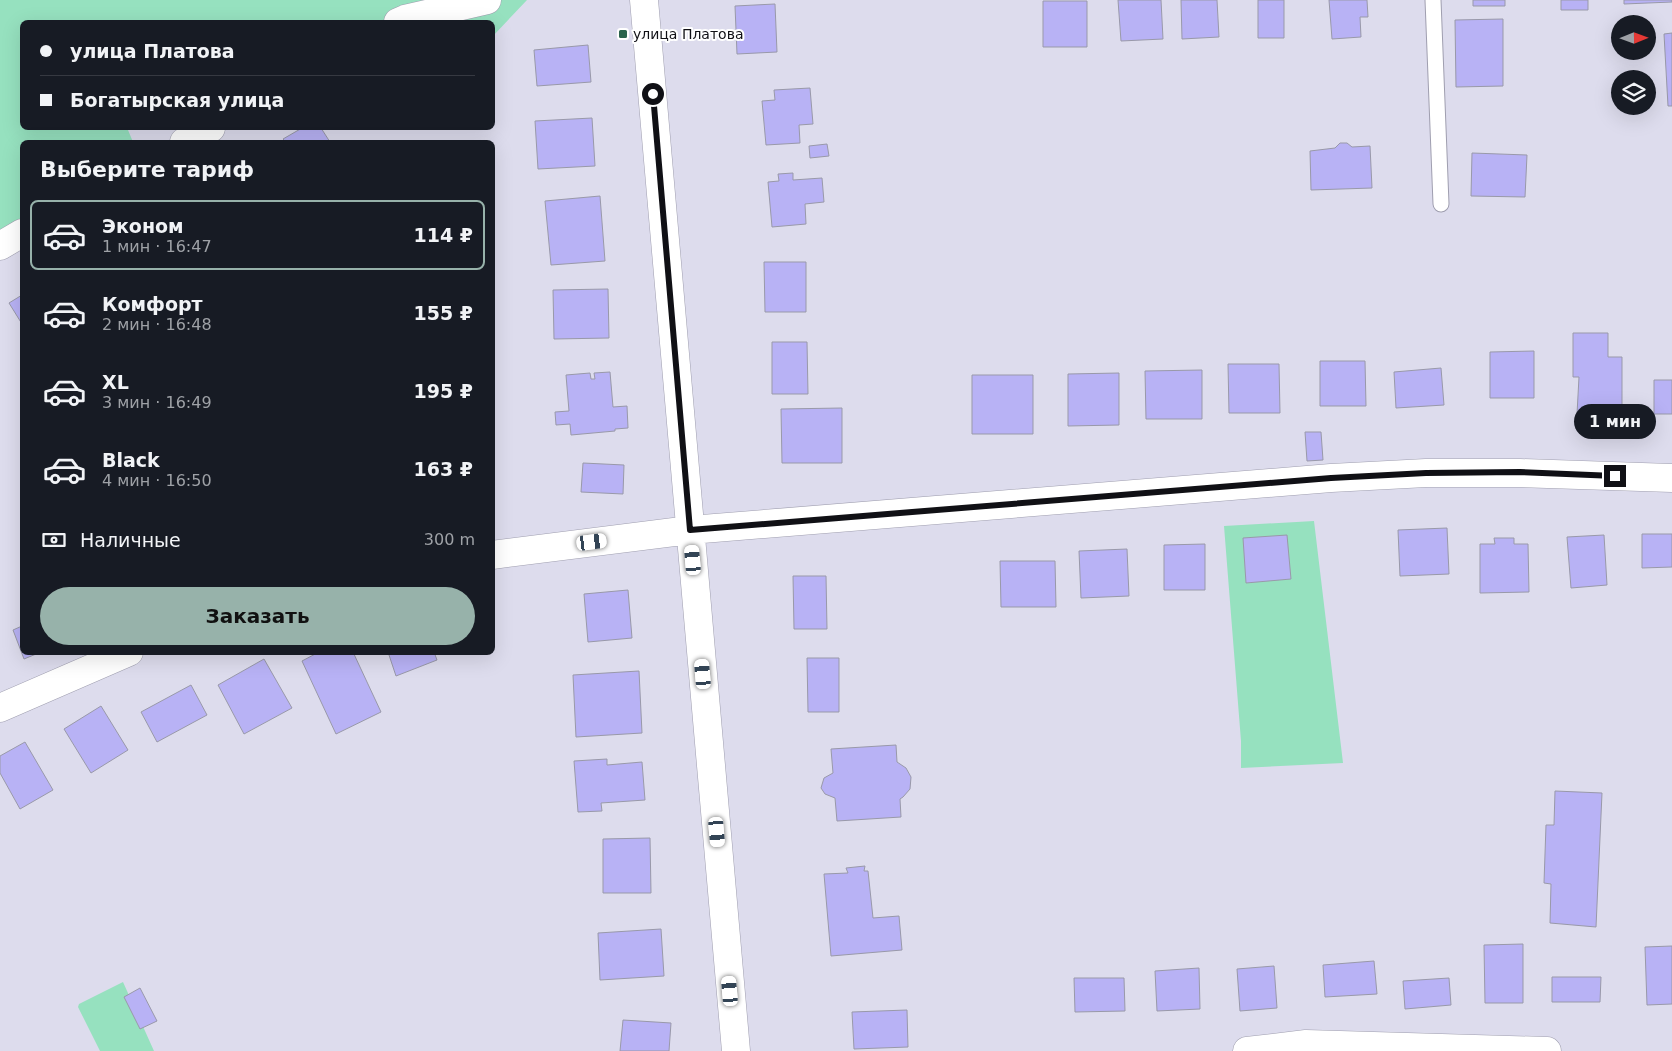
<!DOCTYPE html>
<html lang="ru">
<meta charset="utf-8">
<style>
:root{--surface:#171b24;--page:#242831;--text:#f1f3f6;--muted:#9ea1a6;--line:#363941;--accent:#97b2aa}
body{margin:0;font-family:"DejaVu Sans",sans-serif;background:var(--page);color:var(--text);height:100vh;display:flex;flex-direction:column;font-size:19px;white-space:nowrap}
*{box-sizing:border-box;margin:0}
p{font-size:16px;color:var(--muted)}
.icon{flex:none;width:28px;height:28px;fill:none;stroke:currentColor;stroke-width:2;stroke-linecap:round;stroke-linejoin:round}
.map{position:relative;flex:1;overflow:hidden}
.side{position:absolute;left:20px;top:140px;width:475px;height:515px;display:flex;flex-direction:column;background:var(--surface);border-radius:8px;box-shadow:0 5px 20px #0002}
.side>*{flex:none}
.guide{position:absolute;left:20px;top:20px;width:475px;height:110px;border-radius:8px;box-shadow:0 5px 20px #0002;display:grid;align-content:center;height:110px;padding:0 20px;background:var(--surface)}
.needle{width:32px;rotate:89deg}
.tools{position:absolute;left:1611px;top:15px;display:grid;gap:10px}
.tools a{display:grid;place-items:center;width:45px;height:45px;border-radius:50%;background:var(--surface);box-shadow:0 5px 20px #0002;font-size:25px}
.end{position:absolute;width:22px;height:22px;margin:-11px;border:6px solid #101015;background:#fff;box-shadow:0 0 0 2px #fff}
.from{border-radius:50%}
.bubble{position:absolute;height:35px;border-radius:18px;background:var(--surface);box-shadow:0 5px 20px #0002;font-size:16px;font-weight:600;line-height:35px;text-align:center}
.car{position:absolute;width:15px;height:30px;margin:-15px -8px;border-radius:6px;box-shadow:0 0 4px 1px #0007;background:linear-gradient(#fff 24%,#345 0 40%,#fff 0 76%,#345 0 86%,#fff 0)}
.guide b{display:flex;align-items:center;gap:18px;height:48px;font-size:19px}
.guide b+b{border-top:1px solid var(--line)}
.guide i{width:12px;height:12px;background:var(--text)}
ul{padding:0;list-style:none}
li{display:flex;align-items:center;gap:15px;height:70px;margin:0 10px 8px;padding:0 10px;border:2px solid transparent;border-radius:8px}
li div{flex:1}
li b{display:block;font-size:19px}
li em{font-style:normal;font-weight:600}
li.on{border-color:var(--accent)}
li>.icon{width:45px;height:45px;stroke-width:1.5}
h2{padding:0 20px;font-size:22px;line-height:60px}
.pay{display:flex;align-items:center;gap:12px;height:55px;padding:0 20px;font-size:19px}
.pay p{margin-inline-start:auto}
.button{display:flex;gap:10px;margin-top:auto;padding:10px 20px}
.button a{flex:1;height:58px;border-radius:30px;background:var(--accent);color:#111;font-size:20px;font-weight:600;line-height:58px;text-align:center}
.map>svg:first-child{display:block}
.green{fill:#96e1bf}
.building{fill:#b8b2f5;stroke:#9999a9}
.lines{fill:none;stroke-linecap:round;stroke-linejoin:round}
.service-casing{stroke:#9f9eaf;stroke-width:17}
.minor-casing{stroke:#9f9eaf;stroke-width:29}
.tertiary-casing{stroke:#9f9eaf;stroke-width:29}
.service{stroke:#fff;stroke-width:15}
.minor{stroke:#fff;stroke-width:28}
.tertiary{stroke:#fff;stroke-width:28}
.route{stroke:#101015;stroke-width:6}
.poi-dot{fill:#2a634c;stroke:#fff;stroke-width:2}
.labels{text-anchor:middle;stroke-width:4;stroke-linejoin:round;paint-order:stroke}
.poi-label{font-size:14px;fill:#101015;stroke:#fff;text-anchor:start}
</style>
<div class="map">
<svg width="1672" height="1051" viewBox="0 0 1672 1051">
<rect width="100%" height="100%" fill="#dddced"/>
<!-- green -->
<path class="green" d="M0 0H527L493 36 492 22H22V128H129L128 130 133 142H22V247L0 259Z
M1314 521 1343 763 1241 768V741L1224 526Z
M123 982 154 1051H100L78 1007 79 1004Z"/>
<!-- building -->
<path class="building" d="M1118 0H1161L1163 39 1121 41Z
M1181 0H1217L1219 37 1182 39Z
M1258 0H1284V38H1258Z
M1329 0H1367L1368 17H1360L1361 37 1332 39Z
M1473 0H1505V6H1473Z
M1561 0H1588V10H1561Z
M1624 0H1672V2L1624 4Z
M1043 1H1087V47H1043Z
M775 4 777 52 737 54 735 6Z
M1503 19V86L1456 87 1455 20Z
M1672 33V106H1668L1664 34Z
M588 45 591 82 537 86 534 50Z
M810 88 813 124 799 125 800 143 766 145 762 101 775 100 774 90Z
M592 118 595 166 538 169 535 121Z
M302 128H321L330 142H280L284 140 283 139Z
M1340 143H1347L1352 147 1370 146 1372 188 1311 190 1310 151 1335 148Z
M827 144 829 156 810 158 809 146Z
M1472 153 1527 155 1525 197 1471 196Z
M793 173V180L822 178 824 202 805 204 806 224 772 227 768 182 779 181 778 174Z
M600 196 605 261 551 265 545 201Z
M764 262H806V312H765Z
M608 289 609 338 554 339 553 290Z
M22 295V324L9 303Z
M1573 333H1608V357H1622V414H1577L1579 377H1573Z
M772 342H807L808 394H772Z
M1534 351V398H1490V352Z
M1320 361H1365L1366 406H1320Z
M1228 364H1279L1280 413H1229Z
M1441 368 1444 405 1396 408 1394 372Z
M1202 370V419H1146L1145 371Z
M610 372 613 407 627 406 628 428 615 429V431L571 435 570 424 556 425 555 412 569 411 566 375 590 373 591 379H595L594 373Z
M1119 373V425L1068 426V374Z
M972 375H1033V434H972Z
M1654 380H1672V414H1654Z
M842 408V463H782L781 409Z
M1305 432H1321L1323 460 1307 461Z
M583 463 624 465 623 494 581 492Z
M1447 528 1449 574 1400 576 1398 530Z
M1642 534H1672V567L1642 568Z
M1287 535 1291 579 1246 583 1243 538Z
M1604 535 1607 585 1571 588 1567 537Z
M1494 538H1514V544H1528L1529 592 1480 593V544H1495Z
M1205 544V590H1164V545Z
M1127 549 1129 596 1081 598 1079 551Z
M1000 561H1055L1056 607H1001Z
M793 576H826L827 629H794Z
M628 590 632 638 588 642 584 594Z
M22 626V652H41L24 659 13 630Z
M319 652H353L381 712 336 734 302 661Z
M388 652H434L437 660 396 676Z
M807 658H839V712H808Z
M264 659 292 708 244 734 218 685Z
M639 671 642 733 576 737 573 675Z
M191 685 207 715 157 742 141 712Z
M101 706 128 750 91 773 64 729Z
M25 742 53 790 20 809 0 773V756Z
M896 745 897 762 906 768 911 777 910 789 903 797 900 799 901 817 837 821 835 798 825 794 821 788 824 778 833 773 831 749Z
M607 759V765L642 762 645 800 601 803 602 811 578 812 574 761Z
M1555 791 1602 793 1596 927 1550 923 1551 884 1544 883 1546 825H1554Z
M650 838 651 893H603V839Z
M865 866 864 871H868L873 918 899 916 902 950 831 956 824 874 848 873 846 868Z
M661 929 664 976 600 980 598 933Z
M1523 944V1003H1485L1484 945Z
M1672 946V1004L1647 1005 1645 947Z
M1374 961 1377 994 1325 997 1323 965Z
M1274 966 1277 1008 1240 1011 1237 969Z
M1199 968 1200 1009 1157 1011 1155 971Z
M1552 977H1601L1600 1002H1552Z
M1074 978H1124L1125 1011 1075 1012Z
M1449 978 1451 1005 1405 1009 1403 981Z
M140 988 157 1021 140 1029 124 997Z
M907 1010 908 1047 854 1049 852 1012Z
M623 1020 671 1023 669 1051H620Z"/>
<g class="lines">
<!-- service casing -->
<g class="service-casing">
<path id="service" d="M1433 0 1441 204"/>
</g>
<!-- minor casing -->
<g class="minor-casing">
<path id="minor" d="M398 22 405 19 487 0
M184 142 211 128
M0 246 22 233
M1247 1051 1306 1044 1547 1051"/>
</g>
<!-- tertiary casing -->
<g class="tertiary-casing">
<path id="tertiary" d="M644 0 736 1051
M492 555 690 530 1331 478 1426 473H1520L1672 478
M0 708 129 652"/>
</g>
<!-- service -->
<use href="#service" class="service"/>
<!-- minor -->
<use href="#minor" class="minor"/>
<!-- tertiary -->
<use href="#tertiary" class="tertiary"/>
</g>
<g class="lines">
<!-- route -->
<path class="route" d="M653 94 690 530 1331 478 1426 473 1520 472 1615 476"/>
</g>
<!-- markers -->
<rect class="poi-dot" x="618" y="29" width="10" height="10" rx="2.5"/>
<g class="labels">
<!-- poi labels -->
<g class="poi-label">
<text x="633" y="39">улица Платова</text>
</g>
</g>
</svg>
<div class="tools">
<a><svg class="needle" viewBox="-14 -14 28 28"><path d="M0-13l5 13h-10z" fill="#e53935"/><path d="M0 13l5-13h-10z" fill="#9ea1a6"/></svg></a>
<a><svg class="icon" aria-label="layers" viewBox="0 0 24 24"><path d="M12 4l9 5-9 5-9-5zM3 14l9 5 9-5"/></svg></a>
</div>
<i class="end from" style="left:653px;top:94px"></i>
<i class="end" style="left:1615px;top:476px"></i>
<div class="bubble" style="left:1574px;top:404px;width:82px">1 мин</div>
<i class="car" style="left:592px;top:542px;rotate:83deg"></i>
<i class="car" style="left:693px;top:560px;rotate:355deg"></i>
<i class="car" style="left:703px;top:674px;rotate:355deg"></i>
<i class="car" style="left:717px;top:832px;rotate:175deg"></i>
<i class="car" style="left:730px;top:991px;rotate:355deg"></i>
<div class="guide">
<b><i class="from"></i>улица Платова</b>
<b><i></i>Богатырская улица</b>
</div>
<section class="side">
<h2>Выберите тариф</h2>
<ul>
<li class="on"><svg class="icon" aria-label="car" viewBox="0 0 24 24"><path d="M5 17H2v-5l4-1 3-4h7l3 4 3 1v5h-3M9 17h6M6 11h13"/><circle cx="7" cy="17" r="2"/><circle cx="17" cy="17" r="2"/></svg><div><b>Эконом</b><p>1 мин · 16:47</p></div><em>114 ₽</em></li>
<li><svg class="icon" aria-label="car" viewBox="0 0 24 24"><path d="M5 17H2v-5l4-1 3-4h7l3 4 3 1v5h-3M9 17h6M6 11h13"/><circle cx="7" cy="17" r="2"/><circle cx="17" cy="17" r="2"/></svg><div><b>Комфорт</b><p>2 мин · 16:48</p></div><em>155 ₽</em></li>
<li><svg class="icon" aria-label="car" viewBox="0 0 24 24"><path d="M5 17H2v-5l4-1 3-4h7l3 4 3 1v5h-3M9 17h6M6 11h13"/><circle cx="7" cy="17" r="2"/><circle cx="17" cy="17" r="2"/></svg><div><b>XL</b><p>3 мин · 16:49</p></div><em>195 ₽</em></li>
<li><svg class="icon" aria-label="car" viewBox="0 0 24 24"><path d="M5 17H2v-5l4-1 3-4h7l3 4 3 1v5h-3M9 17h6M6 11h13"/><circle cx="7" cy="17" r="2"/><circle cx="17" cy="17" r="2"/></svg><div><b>Black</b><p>4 мин · 16:50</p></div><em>163 ₽</em></li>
</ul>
<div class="pay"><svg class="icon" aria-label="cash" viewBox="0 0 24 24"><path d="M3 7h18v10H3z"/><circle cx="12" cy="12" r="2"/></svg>Наличные<p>300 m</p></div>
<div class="button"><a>Заказать</a></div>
</section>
</div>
